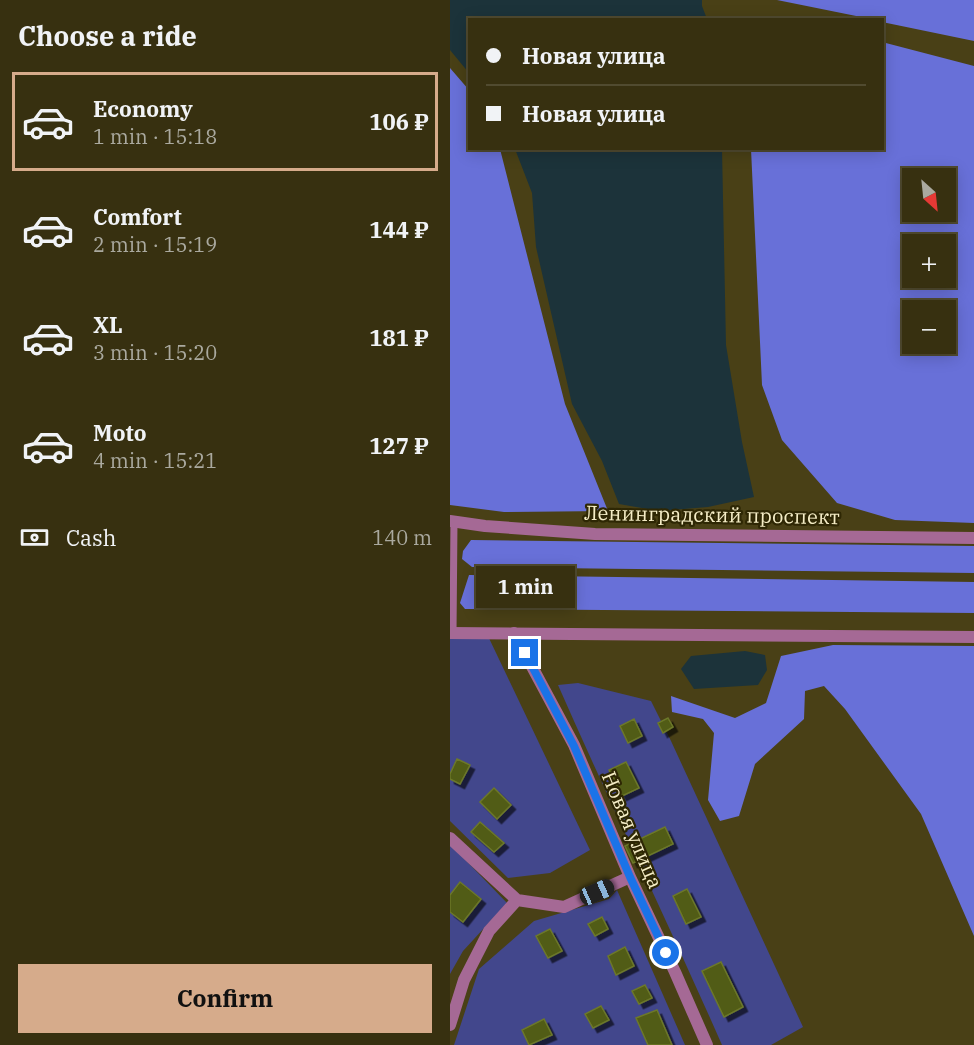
<!DOCTYPE html>
<meta charset="utf-8">
<style>
:root{--surface:#373010;--page:#3e3819;--text:#f1f3f6;--muted:#aaa99f;--line:#514b30;--accent:#d6ab8b}
body{margin:0;font-family:"IBM Plex Serif",serif;background:var(--page);color:var(--text);height:100vh;display:flex;flex-direction:column;font-size:22px;white-space:nowrap}
*{box-sizing:border-box;margin:0}
p{font-size:20px;color:var(--muted)}
.icon{flex:none;width:33px;height:33px;fill:none;stroke:currentColor;stroke-width:2;stroke-linecap:round;stroke-linejoin:round}
.map{position:relative;flex:1;overflow:hidden}
.sheet{display:flex;flex-direction:column;background:var(--surface);width:450px}
.sheet>*{flex:none}
.banner{position:absolute;left:18px;top:18px;width:416px;height:132px;border-radius:0px;box-shadow:0 3px 15px #0003,0 0 0 2px var(--line);display:grid;align-content:center;height:132px;padding:0 18px;background:var(--surface)}
.needle{width:39px;rotate:153deg}
.buttons{position:absolute;left:452px;top:168px;display:grid;gap:12px}
.buttons a{display:grid;place-items:center;width:54px;height:54px;border-radius:0px;background:var(--surface);box-shadow:0 3px 15px #0003,0 0 0 2px var(--line);font-size:30px}
.end{position:absolute;width:27px;height:27px;margin:-14px;border:8px solid #1a73e8;background:#fff;box-shadow:0 0 0 3px #fff}
.from{border-radius:50%}
.bubble{position:absolute;height:42px;border-radius:0px;background:var(--surface);box-shadow:0 3px 15px #0003,0 0 0 2px var(--line);font-size:20px;font-weight:800;line-height:42px;text-align:center}
.car{position:absolute;width:18px;height:36px;margin:-18px -9px;border-radius:8px;box-shadow:0 0 4px 2px #0007;background:linear-gradient(#222 24%,#8ab4d8 0 40%,#222 0 76%,#8ab4d8 0 86%,#222 0)}
.banner b{display:flex;align-items:center;gap:21px;height:57px;font-size:22px}
.banner b+b{border-top:2px solid var(--line)}
.banner i{width:15px;height:15px;background:var(--text)}
ul{padding:0;list-style:none}
li{display:flex;align-items:center;gap:18px;height:99px;margin:0 12px 9px;padding:0 6px;border:3px solid transparent;border-radius:0px}
li div{flex:1}
li b{display:block;font-size:22px}
li em{font-style:normal;font-weight:800}
li.on{border-color:var(--accent)}
li>.icon{width:54px;height:54px;stroke-width:1.5}
h2{padding:0 18px;font-size:27px;line-height:72px}
.pay{display:flex;align-items:center;gap:15px;height:66px;padding:0 18px;font-size:22px}
.pay p{margin-inline-start:auto}
.action{display:flex;gap:12px;margin-top:auto;padding:12px 18px}
.action a{flex:1;height:69px;border-radius:0px;background:var(--accent);color:#111;font-size:24px;font-weight:800;line-height:69px;text-align:center}
main{display:flex;flex:1;min-height:0}
.map>svg:first-child{display:block}
.green{fill:#42478c}
.forest{fill:#6870d8;fill-rule:evenodd}
.water{fill:#1c333a}
.building{fill:#515b12;stroke:#6c782a;stroke-width:1.5;filter:url(#shadow)}
.lines{fill:none;stroke-linecap:round;stroke-linejoin:round}
.service{stroke:#a56995;stroke-width:7}
.minor{stroke:#a56995;stroke-width:12}
.tertiary{stroke:#a56995;stroke-width:12}
.route{stroke:#1a73e8;stroke-width:8}
.labels{text-anchor:middle;stroke-width:4.5;stroke-linejoin:round;paint-order:stroke}
.street-label{font-size:20px;fill:#f5edc6;stroke:#2e2704}
</style>
<main>
<section class="sheet">
<h2>Choose a ride</h2>
<ul>
<li class="on"><svg class="icon" aria-label="car" viewBox="0 0 24 24"><path d="M5 17H2v-5l4-1 3-4h7l3 4 3 1v5h-3M9 17h6M6 11h13"/><circle cx="7" cy="17" r="2"/><circle cx="17" cy="17" r="2"/></svg><div><b>Economy</b><p>1 min · 15:18</p></div><em>106 ₽</em></li>
<li><svg class="icon" aria-label="car" viewBox="0 0 24 24"><path d="M5 17H2v-5l4-1 3-4h7l3 4 3 1v5h-3M9 17h6M6 11h13"/><circle cx="7" cy="17" r="2"/><circle cx="17" cy="17" r="2"/></svg><div><b>Comfort</b><p>2 min · 15:19</p></div><em>144 ₽</em></li>
<li><svg class="icon" aria-label="car" viewBox="0 0 24 24"><path d="M5 17H2v-5l4-1 3-4h7l3 4 3 1v5h-3M9 17h6M6 11h13"/><circle cx="7" cy="17" r="2"/><circle cx="17" cy="17" r="2"/></svg><div><b>XL</b><p>3 min · 15:20</p></div><em>181 ₽</em></li>
<li><svg class="icon" aria-label="car" viewBox="0 0 24 24"><path d="M5 17H2v-5l4-1 3-4h7l3 4 3 1v5h-3M9 17h6M6 11h13"/><circle cx="7" cy="17" r="2"/><circle cx="17" cy="17" r="2"/></svg><div><b>Moto</b><p>4 min · 15:21</p></div><em>127 ₽</em></li>
</ul>
<div class="pay"><svg class="icon" aria-label="cash" viewBox="0 0 24 24"><path d="M3 7h18v10H3z"/><circle cx="12" cy="12" r="2"/></svg>Cash<p>140 m</p></div>
<div class="action"><a>Confirm</a></div>
</section>
<div class="map">
<svg width="524" height="1045" viewBox="0 0 524 1045">
<defs>
<filter id="shadow"><feDropShadow dx="4.5" dy="4.5" stdDeviation="0" flood-color="#0009"/></filter>
</defs>
<rect width="100%" height="100%" fill="#494016"/>
<!-- green -->
<path class="green" d="M37 634 140 850 100 873 58 878 0 821V637Z
M128 683 201 701 221 741 353 1027 321 1045H272C219 924 161 806 108 685Z
M0 844 57 903 13 951 0 974Z
M167 890 235 1045H4L29 969 84 921 159 899Z"/>
<!-- forest -->
<path class="forest" d="M327 0H524V41L432 22V20L421 19Z
M432 42 524 66V523L445 520 387 503 332 440 312 385 301 149 432 148ZM462 178H495V212H462ZM495 244V278H462V244ZM495 310V344H462V310Z
M0 68 19 90 20 148 50 149 115 404 158 511 54 512 0 505Z
M21 540 524 546V573L22 567 12 559 13 551Z
M19 575 524 582V613L15 609 10 603Z
M383 645 524 646V936L471 814 395 709 374 686 355 691 354 719 305 764 289 816 270 821 258 800 264 733 253 719 222 712 221 696 285 718 316 703 331 656Z"/>
<!-- water -->
<path class="water" d="M0 0H252V6L257 19 20 20 19 73 0 50Z
M65 149H272L276 345 292 442 304 497 258 507 209 511 169 504 152 461 122 404 86 247 82 193Z
M295 651 315 655 317 670 308 685 244 689 231 669 241 656Z"/>
<!-- building -->
<path class="building" d="M218 718 223 727 213 733 208 723Z
M184 719 192 736 178 743 170 726Z
M7 759 20 765 10 784 0 779V774Z
M176 762 189 788 172 796 159 770Z
M44 788 61 805 47 819 30 802Z
M30 822 54 843 44 852 21 832Z
M215 827 223 844 183 863 175 846Z
M10 882 31 899 13 922 0 912V895Z
M237 889 251 917 236 924 223 896Z
M152 917 158 929 145 936 138 924Z
M100 929 112 951 98 958 86 936Z
M175 947 184 966 166 975 158 956Z
M271 962 293 1007 274 1017 252 971Z
M195 985 202 998 189 1004 182 991Z
M151 1006 159 1020 143 1028 135 1014Z
M207 1010 222 1045H198L186 1018Z
M94 1019 102 1035 79 1045 72 1030Z"/>
<g class="lines">
<!-- service -->
<path class="service" d="M3 633 4 522"/>
<!-- minor -->
<path class="minor" d="M64 633 124 745 180 877 225 972 257 1045
M0 838 67 900
M0 1025 14 980 39 931 67 900 114 907 180 877"/>
<!-- tertiary -->
<path class="tertiary" d="M0 521 35 526 145 534 524 538
M0 633 524 637"/>
</g>
<g class="lines">
<!-- route -->
<path class="route" d="M75 653 124 746 180 877 216 953"/>
</g>
<g class="labels">
<!-- street labels -->
<g class="street-label">
<text transform="translate(262 515) rotate(1)" y="7">Ленинградский проспект</text>
<text transform="translate(182 830) rotate(67)" y="7">Новая улица</text>
</g>
</g>
</svg>
<div class="buttons">
<a><svg class="needle" viewBox="-14 -14 28 28"><path d="M0-13l5 13h-10z" fill="#e53935"/><path d="M0 13l5-13h-10z" fill="#aaa99f"/></svg></a>
<a>+</a>
<a>−</a>
</div>
<i class="end from" style="left:216px;top:953px"></i>
<i class="end" style="left:75px;top:653px"></i>
<div class="bubble" style="left:26px;top:566px;width:99px">1 min</div>
<i class="car" style="left:147px;top:892px;rotate:66deg"></i>
<div class="banner">
<b><i class="from"></i>Новая улица</b>
<b><i></i>Новая улица</b>
</div>
</div>
</main>
